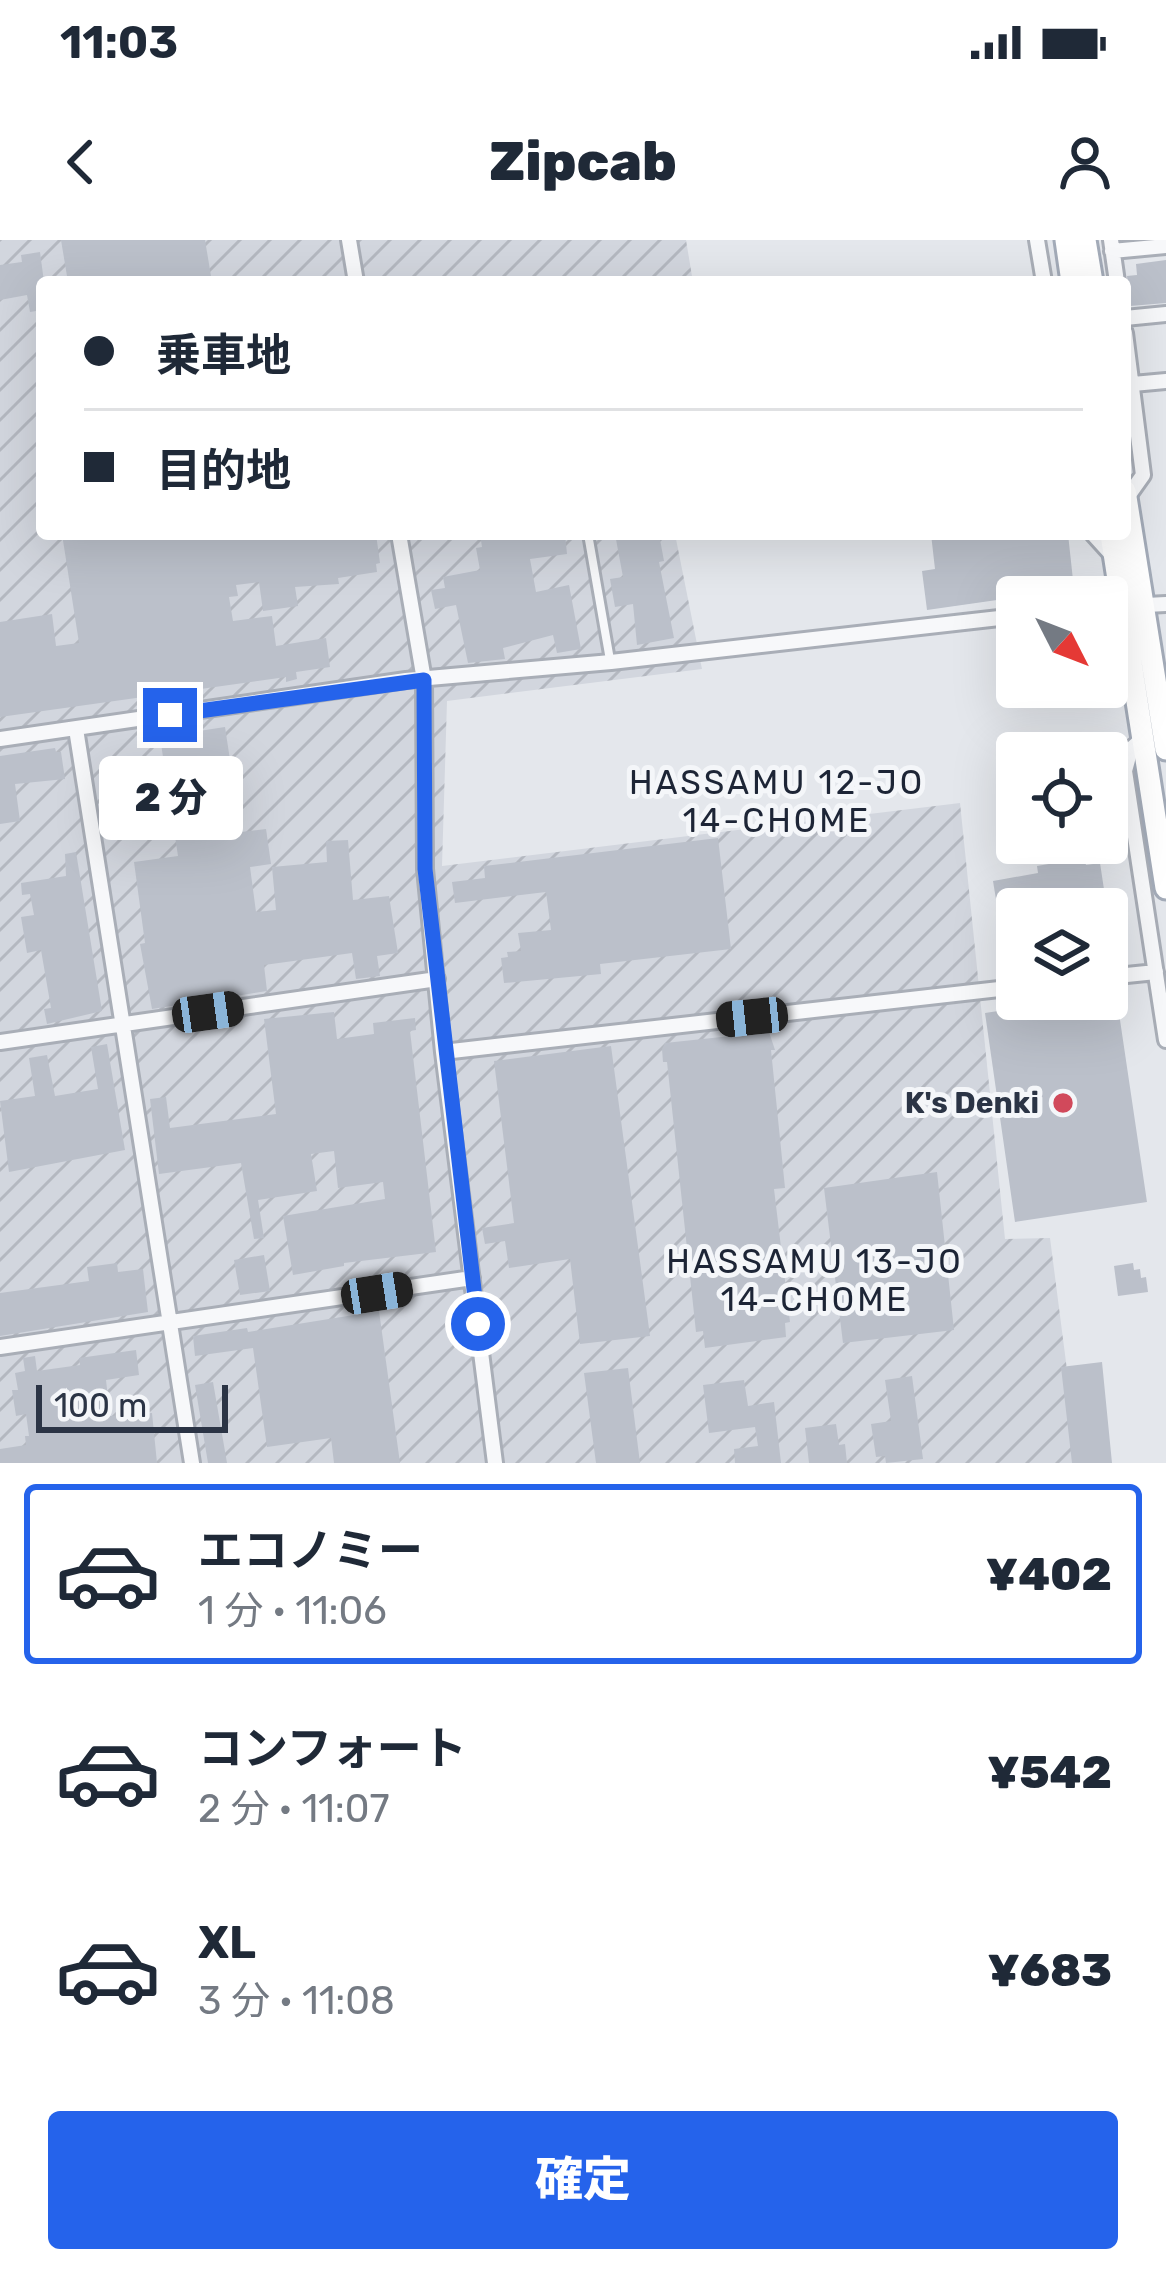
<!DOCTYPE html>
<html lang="ja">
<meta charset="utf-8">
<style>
:root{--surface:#fff;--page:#f2f2f3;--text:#1f2937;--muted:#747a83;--line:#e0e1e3;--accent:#2563eb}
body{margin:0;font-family:Rubik,"Noto Sans JP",sans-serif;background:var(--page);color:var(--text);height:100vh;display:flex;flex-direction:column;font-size:45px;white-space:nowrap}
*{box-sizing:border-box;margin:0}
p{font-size:39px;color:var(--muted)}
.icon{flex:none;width:66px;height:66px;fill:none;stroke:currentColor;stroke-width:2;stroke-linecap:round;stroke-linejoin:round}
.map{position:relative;height:1223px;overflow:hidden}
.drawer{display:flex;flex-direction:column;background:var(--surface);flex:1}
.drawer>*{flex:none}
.banner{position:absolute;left:36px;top:36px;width:1095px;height:264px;border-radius:12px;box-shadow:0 12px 48px #0002;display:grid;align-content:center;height:264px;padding:0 48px;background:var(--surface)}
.needle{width:78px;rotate:132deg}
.fabs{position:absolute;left:996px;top:336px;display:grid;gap:24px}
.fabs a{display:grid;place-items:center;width:132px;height:132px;border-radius:12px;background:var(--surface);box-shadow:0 12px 48px #0002;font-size:60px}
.scale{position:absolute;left:36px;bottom:30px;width:192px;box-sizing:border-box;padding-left:12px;border:6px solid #2b3445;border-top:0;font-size:33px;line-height:42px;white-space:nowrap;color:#2b3445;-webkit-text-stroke:9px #f4f6f9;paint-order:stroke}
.end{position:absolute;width:54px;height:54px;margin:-27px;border:15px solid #2563eb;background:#fff;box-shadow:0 0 0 6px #fff}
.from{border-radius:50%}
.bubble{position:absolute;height:84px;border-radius:12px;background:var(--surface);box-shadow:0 12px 48px #0002;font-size:39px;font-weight:800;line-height:84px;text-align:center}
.car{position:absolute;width:36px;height:72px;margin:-36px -18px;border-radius:15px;box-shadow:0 0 9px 3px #0007;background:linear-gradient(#222 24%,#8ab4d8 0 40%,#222 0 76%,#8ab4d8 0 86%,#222 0)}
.banner b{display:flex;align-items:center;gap:42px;height:114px;font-size:45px}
.banner b+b{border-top:3px solid var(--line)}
.banner i{width:30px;height:30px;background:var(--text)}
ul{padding:21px 0 0;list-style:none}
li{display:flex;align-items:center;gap:36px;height:180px;margin:0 24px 18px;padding:0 24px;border:6px solid transparent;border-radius:12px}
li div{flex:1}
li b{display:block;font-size:45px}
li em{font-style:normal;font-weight:800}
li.on{border-color:var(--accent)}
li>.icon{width:108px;height:108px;stroke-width:1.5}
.action{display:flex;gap:24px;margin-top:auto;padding:24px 48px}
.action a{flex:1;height:138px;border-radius:12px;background:var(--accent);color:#fff;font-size:48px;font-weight:800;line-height:138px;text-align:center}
.status{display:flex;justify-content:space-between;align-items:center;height:84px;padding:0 60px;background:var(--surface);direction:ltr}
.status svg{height:33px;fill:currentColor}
header{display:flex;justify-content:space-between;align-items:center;height:156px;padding:0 48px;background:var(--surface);font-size:54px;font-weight:800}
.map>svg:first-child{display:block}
.industrial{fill:url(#industrial-furrows)}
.building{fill:#bbc0ca}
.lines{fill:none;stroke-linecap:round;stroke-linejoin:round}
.service-casing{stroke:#a9aeb7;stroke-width:14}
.minor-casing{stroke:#a9aeb7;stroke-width:20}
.primary-casing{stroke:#a3abb8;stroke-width:27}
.service{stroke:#f7f8fa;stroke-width:8}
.minor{stroke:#f7f8fa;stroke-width:14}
.primary{stroke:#fff;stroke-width:21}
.route{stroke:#2563eb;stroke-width:15}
.poi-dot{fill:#d1495b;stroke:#f4f6f9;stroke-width:4.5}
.labels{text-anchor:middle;stroke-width:10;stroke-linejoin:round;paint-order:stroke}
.poi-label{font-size:30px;font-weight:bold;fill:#2b3445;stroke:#f4f6f9;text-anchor:end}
.neighbourhood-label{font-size:33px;letter-spacing:3px;fill:#1d2536;stroke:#f4f6f9}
</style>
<div class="status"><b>11:03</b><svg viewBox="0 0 49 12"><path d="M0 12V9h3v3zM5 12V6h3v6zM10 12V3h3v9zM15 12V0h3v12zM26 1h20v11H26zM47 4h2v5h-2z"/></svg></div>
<header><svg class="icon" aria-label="back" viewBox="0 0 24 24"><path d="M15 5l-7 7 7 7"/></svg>Zipcab<svg class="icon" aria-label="person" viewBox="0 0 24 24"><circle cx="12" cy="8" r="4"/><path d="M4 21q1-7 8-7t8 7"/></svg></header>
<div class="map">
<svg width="1166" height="1223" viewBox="0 0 1166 1223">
<defs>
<pattern id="industrial-furrows" width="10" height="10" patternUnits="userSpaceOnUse" patternTransform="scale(3)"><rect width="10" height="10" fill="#d2d6de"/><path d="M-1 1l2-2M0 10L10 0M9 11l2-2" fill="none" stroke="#b4b8c0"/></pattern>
</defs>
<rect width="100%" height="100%" fill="#e4e7ec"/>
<!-- industrial -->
<path class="industrial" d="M0 0H686L693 42H42V294H675L702 429 447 461 442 626 960 563 1005 999 1050 998 1079 1223H0Z"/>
<!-- building -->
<path class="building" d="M61 0H205L212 42H68Z
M40 12 44 42 42 70 30 72 27 55 0 60V25L22 22 21 15Z
M1166 20V63L1130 66 1127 36 1137 35 1136 24Z
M62 294H376L380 323 376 324 377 332 338 338 339 344 295 347 298 366 263 371 259 342 236 345 238 356 229 357 233 381 272 376 276 406 326 398 330 427 296 432 297 439 286 442V437L0 477V382L52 374 56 406 79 403Z
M480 294H565L567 314 530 319 536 352 569 345 581 409 557 413 553 395 503 408 505 419 468 423 456 365 435 369 431 350 445 348 443 337 480 330 476 308 482 307Z
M615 294H659L664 321 659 322 674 398 637 405 633 364 615 367 610 339 623 337Z
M931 294H1068L1074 349 927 370 922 331 935 329Z
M225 487 241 592 266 589 271 624 250 627 256 672 276 670 272 627 327 622 326 601 348 600 353 660 389 656 398 713 377 716 380 736 356 739 352 713 264 725 267 751 152 769 140 704 145 703 134 622 178 616 160 497Z
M55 508 56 512H61L65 539 15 544 20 581 0 584V516Z
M718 598 731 709 600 724 601 734 504 743 501 718 508 717 507 712 521 711 518 693 551 690 546 652 455 663 452 642 485 638 484 626Z
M76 612 102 771 47 784 44 769 51 768 41 710 27 713 21 677 34 675 30 654 22 655 21 643 66 636 65 614Z
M1084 618 1086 625 1100 623 1107 669H1017V725L1007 727 993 641 1038 633 1037 626Z
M1116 753 1147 962 1015 982 985 773 1079 759H1107V755Z
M334 772 337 799 374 794 373 783 415 778 416 790 410 791 436 1012 344 1023V1026L293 1035 283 976 385 959 383 942 338 948 334 911 311 914 317 951 258 960 264 998 254 999 241 923 159 934 150 859 166 857 170 888 276 874 264 779Z
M769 792 775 810H771L785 948 774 949 790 1082 785 1083 786 1097 705 1108 703 1091 696 1092 667 822H663L662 809 665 803Z
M107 804 125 910 9 932 0 861 35 856 29 818 47 815 55 856 98 849 91 807Z
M611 806 650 1096 580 1104 570 1019 509 1028 505 1001 485 1004 482 988 514 983 494 821Z
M937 932 954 1090 843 1103 824 948Z
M264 1015 270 1051 240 1055 234 1020Z
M117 1023 118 1032 143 1029 148 1072 0 1096V1053L89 1041 87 1027Z
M1133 1023 1134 1030 1140 1029 1141 1038 1146 1037 1148 1052 1118 1056 1114 1026Z
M379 1071 400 1223H334L331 1198 267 1207 253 1108 195 1116 193 1096 247 1088 248 1092Z
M136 1110 139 1135 106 1140 110 1176 152 1173 157 1223H0V1209L26 1205 25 1196H29L26 1174 16 1176 12 1150H18L15 1133 25 1131 23 1118 35 1116 37 1131 80 1125 79 1118Z
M1102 1122 1112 1223H1072L1061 1127Z
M628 1128 640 1223H596L584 1133Z
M912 1136 923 1219 886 1223 885 1216 876 1217 871 1184 891 1181 885 1140Z
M744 1140 748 1166 774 1162 781 1223H735L734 1209 758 1206 755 1187 709 1193 703 1145Z
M213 1142 227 1223H208L195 1145Z
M836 1184 839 1205 845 1204 847 1223H809L805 1188Z"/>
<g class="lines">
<!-- service casing -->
<g class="service-casing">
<path id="service" d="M588 294 610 420"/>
</g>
<!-- minor casing -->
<g class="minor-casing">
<path id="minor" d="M349 0 356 42
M1037 0 1044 42
M1111 0 1117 42
M1112 11 1166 6
M1125 78 1166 74
M1125 93 1143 235 1126 259
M1133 144 1166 141
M399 294 424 440 425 629 443 812 495 1223
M1093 294 1112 315
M1107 367 1166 364
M76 489 192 1223
M1143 498 1131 509 1125 531 1166 800
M0 499 406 440 611 422 1017 376
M1107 737 1156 732
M0 802 437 739
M443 812 1017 747
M0 1107 472 1038"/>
</g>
<!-- primary casing -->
<g class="primary-casing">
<path id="primary" d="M1066 0 1072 42
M1085 0 1092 42
M1125 251 1166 509
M1111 294 1166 648"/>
</g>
<!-- service -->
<use href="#service" class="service"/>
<!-- minor -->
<use href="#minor" class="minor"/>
<!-- primary -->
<use href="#primary" class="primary"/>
</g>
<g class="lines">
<!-- route -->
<path class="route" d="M170 475 424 440 425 629 478 1084"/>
</g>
<!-- markers -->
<circle class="poi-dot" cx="1063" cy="863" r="12"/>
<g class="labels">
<!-- poi labels -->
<g class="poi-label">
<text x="1039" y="873">K's Denki</text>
</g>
<!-- neighbourhood labels -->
<g class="neighbourhood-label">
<text x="777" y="554">HASSAMU 12-JO<tspan x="777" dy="38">14-CHOME</tspan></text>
<text x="815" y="1033">HASSAMU 13-JO<tspan x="815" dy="38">14-CHOME</tspan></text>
</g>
</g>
</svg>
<div class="fabs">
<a><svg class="needle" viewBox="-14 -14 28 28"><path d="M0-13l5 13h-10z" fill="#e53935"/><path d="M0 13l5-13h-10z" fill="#747a83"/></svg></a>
<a><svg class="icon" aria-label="locate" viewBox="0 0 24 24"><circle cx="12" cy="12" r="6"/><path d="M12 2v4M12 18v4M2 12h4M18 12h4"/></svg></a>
<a><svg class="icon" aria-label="layers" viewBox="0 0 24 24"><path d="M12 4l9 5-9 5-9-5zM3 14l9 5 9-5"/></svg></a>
</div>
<div class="scale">100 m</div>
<i class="end from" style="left:478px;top:1084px"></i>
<i class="end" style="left:170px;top:475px"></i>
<div class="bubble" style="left:99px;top:516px;width:144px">2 分</div>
<i class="car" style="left:208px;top:772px;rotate:82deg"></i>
<i class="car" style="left:752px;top:777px;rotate:264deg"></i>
<i class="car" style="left:377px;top:1053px;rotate:81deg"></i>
<div class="banner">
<b><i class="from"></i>乗車地</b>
<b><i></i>目的地</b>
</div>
</div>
<section class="drawer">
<ul>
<li class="on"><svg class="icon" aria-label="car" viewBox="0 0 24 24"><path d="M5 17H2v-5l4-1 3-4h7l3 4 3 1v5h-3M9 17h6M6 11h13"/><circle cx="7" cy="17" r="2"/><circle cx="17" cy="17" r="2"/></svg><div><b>エコノミー</b><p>1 分 · 11:06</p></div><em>¥402</em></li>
<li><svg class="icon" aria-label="car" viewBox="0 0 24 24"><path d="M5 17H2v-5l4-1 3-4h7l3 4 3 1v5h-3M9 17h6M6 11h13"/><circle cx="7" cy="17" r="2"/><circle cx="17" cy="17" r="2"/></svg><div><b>コンフォート</b><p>2 分 · 11:07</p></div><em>¥542</em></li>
<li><svg class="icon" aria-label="car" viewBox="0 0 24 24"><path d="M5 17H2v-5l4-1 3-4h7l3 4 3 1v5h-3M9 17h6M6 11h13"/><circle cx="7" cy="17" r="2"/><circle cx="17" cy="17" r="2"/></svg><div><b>XL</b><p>3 分 · 11:08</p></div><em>¥683</em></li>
</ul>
<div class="action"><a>確定</a></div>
</section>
